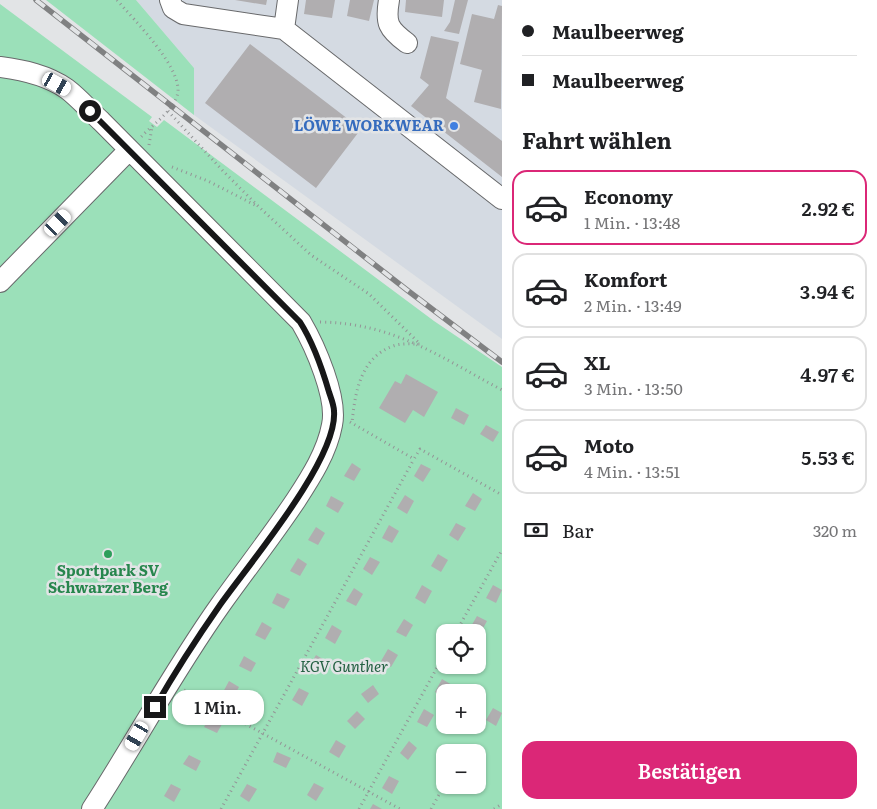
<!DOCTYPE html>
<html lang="de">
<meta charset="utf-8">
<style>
:root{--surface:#fff;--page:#f6f6f6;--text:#202124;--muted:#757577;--line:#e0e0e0;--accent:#db2777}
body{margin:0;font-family:Literata,serif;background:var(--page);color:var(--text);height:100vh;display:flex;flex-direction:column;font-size:19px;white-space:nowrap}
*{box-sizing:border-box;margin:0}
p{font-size:16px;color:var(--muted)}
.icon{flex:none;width:28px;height:28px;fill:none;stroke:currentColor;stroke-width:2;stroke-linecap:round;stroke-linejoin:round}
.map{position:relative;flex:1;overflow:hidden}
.drawer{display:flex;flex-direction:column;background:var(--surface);width:375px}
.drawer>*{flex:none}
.hud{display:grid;align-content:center;height:110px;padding:0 20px;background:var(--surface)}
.tools{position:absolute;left:436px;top:624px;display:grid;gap:10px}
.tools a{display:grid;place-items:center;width:50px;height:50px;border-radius:10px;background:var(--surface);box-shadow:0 1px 4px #0004;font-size:25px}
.end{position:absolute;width:22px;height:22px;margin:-11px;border:6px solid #171718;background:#fff;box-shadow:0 0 0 2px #fff}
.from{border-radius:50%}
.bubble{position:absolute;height:35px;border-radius:15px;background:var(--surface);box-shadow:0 1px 4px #0004;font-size:16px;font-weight:600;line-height:35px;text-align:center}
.car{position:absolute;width:15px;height:30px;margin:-15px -8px;border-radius:6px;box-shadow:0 0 4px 1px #0007;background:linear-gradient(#fff 24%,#345 0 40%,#fff 0 76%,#345 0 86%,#fff 0)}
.hud b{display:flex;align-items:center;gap:18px;height:48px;font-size:19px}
.hud b+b{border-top:1px solid var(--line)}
.hud i{width:12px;height:12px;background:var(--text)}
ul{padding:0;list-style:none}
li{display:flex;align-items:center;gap:15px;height:75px;margin:0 10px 8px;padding:0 10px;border:2px solid var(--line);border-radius:15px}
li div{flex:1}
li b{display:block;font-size:19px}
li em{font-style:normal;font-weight:600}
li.active{border-color:var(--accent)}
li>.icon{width:45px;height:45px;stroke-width:1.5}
h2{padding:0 20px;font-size:22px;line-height:60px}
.pay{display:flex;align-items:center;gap:12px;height:55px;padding:0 20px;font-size:19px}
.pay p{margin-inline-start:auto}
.cta{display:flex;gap:10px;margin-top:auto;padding:10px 20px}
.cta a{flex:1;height:58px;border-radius:15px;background:var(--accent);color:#fff;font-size:20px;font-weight:600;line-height:58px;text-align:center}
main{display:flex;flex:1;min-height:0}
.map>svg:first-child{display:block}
.built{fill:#d4dae2}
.green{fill:#9be0b9;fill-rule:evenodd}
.building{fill:#b0aeb0}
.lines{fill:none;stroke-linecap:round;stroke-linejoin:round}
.minor-casing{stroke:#68696b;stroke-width:22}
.path{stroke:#939496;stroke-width:3;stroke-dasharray:1 4;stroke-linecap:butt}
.minor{stroke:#fff;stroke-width:20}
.rail-casing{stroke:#808182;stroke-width:5.5}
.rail{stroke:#e2e4e6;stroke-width:4;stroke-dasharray:11;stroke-linecap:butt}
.route{stroke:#171718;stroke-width:6}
.shop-dot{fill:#3f7fe0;stroke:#e2e4e6;stroke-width:2}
.leisure-dot{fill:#2e9e5b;stroke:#e2e4e6;stroke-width:2}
.labels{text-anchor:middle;stroke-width:5;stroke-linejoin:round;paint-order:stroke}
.shop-label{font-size:15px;font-weight:bold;fill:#366cbe;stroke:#e2e4e6;text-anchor:end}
.leisure-label{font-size:15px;font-weight:bold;fill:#27864d;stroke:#e2e4e6}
.park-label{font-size:15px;font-style:italic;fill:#236042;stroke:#e2e4e6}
</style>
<main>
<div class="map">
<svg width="502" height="809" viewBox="0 0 502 809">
<rect width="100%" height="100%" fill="#e2e4e6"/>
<!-- built -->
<path class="built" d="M136 0H502V339L194 115V68Z"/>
<!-- green -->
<path class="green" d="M46 0H136L194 68V115Z
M0 4 152 117 149 121 157 127 164 120 434 321 502 367V809H0ZM445 632H478V665H445ZM445 692H478V725H445ZM445 752H478V785H445Z"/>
<!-- building -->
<path class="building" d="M235 0H267L266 5Z
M306 0H335L332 18 304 14Z
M350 0H374L369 21 347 16Z
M406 0H444L442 17 405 12Z
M455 0H468L459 34 444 31 450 22Z
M498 5 502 6 501 109 474 102 482 70 460 64 472 14 494 19Z
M431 36 459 42 446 98 502 141V177L411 106 429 85 420 78Z
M250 44 361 129 316 188 205 103Z
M406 374 438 392 424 417 413 410 405 423 379 408 395 381 401 384Z
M456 408 469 415 464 425 451 418Z
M486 425 499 432 493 442 480 434Z
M352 463 361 469 354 481 344 476Z
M421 464 431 469 423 482 414 476Z
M473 493 482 499 475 511 465 506Z
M405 495 414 501 407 514 397 508Z
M331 496 344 503 338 513 326 506Z
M456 523 466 528 458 541 449 535Z
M389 525 399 531 392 543 382 538Z
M316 527 325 533 318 545 308 540Z
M438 554 448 560 441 572 431 566Z
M370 557 380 562 372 575 363 569Z
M298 558 307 564 300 576 290 571Z
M422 585 432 591 425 604 415 598Z
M493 585 502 590 496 603 486 598Z
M354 588 363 594 356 606 346 601Z
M277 593 290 599 284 609 272 603Z
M477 616 487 621 480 634 470 628Z
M404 619 413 625 406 637 396 632Z
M262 622 272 628 265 640 255 635Z
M332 625 342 631 335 644 325 638Z
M388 649 398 655 391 667 381 661Z
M316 655 326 661 319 673 309 667Z
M244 656 256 663 251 672 239 666Z
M442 679 452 685 447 692H445L444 698 435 692Z
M229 681 239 687 232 700 222 694Z
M373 685 379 694 368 703 361 694Z
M299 688 309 693 302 706 292 700Z
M493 708 502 713 496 726 486 720Z
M424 709 434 715 427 727 417 722Z
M357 711 365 719 355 729 347 721Z
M210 717 222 724 217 733 204 727Z
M336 740 346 746 339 758 329 752Z
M409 741 417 748 408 760 400 753Z
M472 748 485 755 480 765 478 763V752H470Z
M277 752 291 758 286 768 273 762Z
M189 755 201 761 196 771 183 764Z
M389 776 399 781 392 794 382 788Z
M314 783 324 788 316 801 307 795Z
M171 784 181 789 174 802 164 796Z
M247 784 257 789 249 802 240 796Z
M462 785H476L477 787 468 793Z
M373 804 382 809H370Z"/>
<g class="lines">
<!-- minor casing -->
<g class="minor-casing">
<path id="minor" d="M170 0 173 8 183 14 284 29
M288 0 284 29 502 199
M389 0C385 23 388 29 407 43
M0 67C23 70 47 75 67 89 79 98 90 111 101 121L301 322C315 346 338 398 332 425 327 452 311 477 296 500 272 536 246 569 221 604 174 670 136 741 92 809
M0 282 129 150"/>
</g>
<!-- path -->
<path class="path" d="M117 0C133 19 186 71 177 96 171 113 153 124 141 137
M168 111 223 171 259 207 311 255 369 294 420 344C411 344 401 343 393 346 360 358 355 393 352 423
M149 145 152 127
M172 167 208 181 255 205
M320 322C394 323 440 357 502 390
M350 422 414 459 420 449 502 495
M456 632 502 550
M184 690 400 809
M221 809 414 459
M359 809 445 653
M431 809 445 784
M494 809 502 804"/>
<!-- minor -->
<use href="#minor" class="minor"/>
<!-- rail casing -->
<g class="rail-casing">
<path id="rail" d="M36 0 407 290 502 362"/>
</g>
<!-- rail -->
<use href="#rail" class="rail"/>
</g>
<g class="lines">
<!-- route -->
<path class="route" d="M90 111 300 322C314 344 322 368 329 392 331 398 334 405 334 411 338 459 249 564 220 605 197 638 175 672 155 707"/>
</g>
<!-- markers -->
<circle class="shop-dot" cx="454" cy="126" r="5"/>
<circle class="leisure-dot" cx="108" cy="554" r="5"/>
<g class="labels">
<!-- shop labels -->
<g class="shop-label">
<text x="444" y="131">LÖWE WORKWEAR</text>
</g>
<!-- leisure labels -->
<g class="leisure-label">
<text x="108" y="576">Sportpark SV<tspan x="108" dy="17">Schwarzer Berg</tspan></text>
</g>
<!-- park labels -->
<g class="park-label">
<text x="344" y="672">KGV Gunther</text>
</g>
</g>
</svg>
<div class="tools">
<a><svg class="icon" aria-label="locate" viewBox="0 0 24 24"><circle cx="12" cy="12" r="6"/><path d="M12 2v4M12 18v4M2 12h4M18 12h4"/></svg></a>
<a>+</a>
<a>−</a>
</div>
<i class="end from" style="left:90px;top:111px"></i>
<i class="end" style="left:155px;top:707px"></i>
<div class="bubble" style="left:172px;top:690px;width:92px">1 Min.</div>
<i class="car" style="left:57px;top:84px;rotate:119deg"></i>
<i class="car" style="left:58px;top:223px;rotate:44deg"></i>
<i class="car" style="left:137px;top:736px;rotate:210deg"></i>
</div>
<section class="drawer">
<div class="hud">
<b><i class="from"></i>Maulbeerweg</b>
<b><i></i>Maulbeerweg</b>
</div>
<h2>Fahrt wählen</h2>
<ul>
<li class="active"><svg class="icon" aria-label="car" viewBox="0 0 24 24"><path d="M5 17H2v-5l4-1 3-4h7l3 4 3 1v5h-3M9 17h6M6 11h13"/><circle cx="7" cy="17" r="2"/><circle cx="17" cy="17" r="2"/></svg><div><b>Economy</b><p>1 Min. · 13:48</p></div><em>2.92 €</em></li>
<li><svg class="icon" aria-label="car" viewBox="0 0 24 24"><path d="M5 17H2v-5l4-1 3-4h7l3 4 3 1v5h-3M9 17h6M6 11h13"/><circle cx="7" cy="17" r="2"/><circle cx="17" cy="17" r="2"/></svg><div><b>Komfort</b><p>2 Min. · 13:49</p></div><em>3.94 €</em></li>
<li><svg class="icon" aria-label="car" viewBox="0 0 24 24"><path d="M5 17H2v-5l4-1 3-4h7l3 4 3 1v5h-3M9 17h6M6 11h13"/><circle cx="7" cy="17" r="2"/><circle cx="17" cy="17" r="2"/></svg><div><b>XL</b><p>3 Min. · 13:50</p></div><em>4.97 €</em></li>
<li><svg class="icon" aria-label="car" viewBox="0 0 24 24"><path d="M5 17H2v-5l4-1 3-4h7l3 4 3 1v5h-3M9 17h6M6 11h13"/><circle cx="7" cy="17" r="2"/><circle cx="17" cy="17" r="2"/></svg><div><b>Moto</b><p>4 Min. · 13:51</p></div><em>5.53 €</em></li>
</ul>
<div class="pay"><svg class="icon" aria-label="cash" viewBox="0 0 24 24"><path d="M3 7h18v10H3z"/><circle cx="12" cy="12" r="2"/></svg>Bar<p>320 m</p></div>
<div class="cta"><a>Bestätigen</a></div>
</section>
</main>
